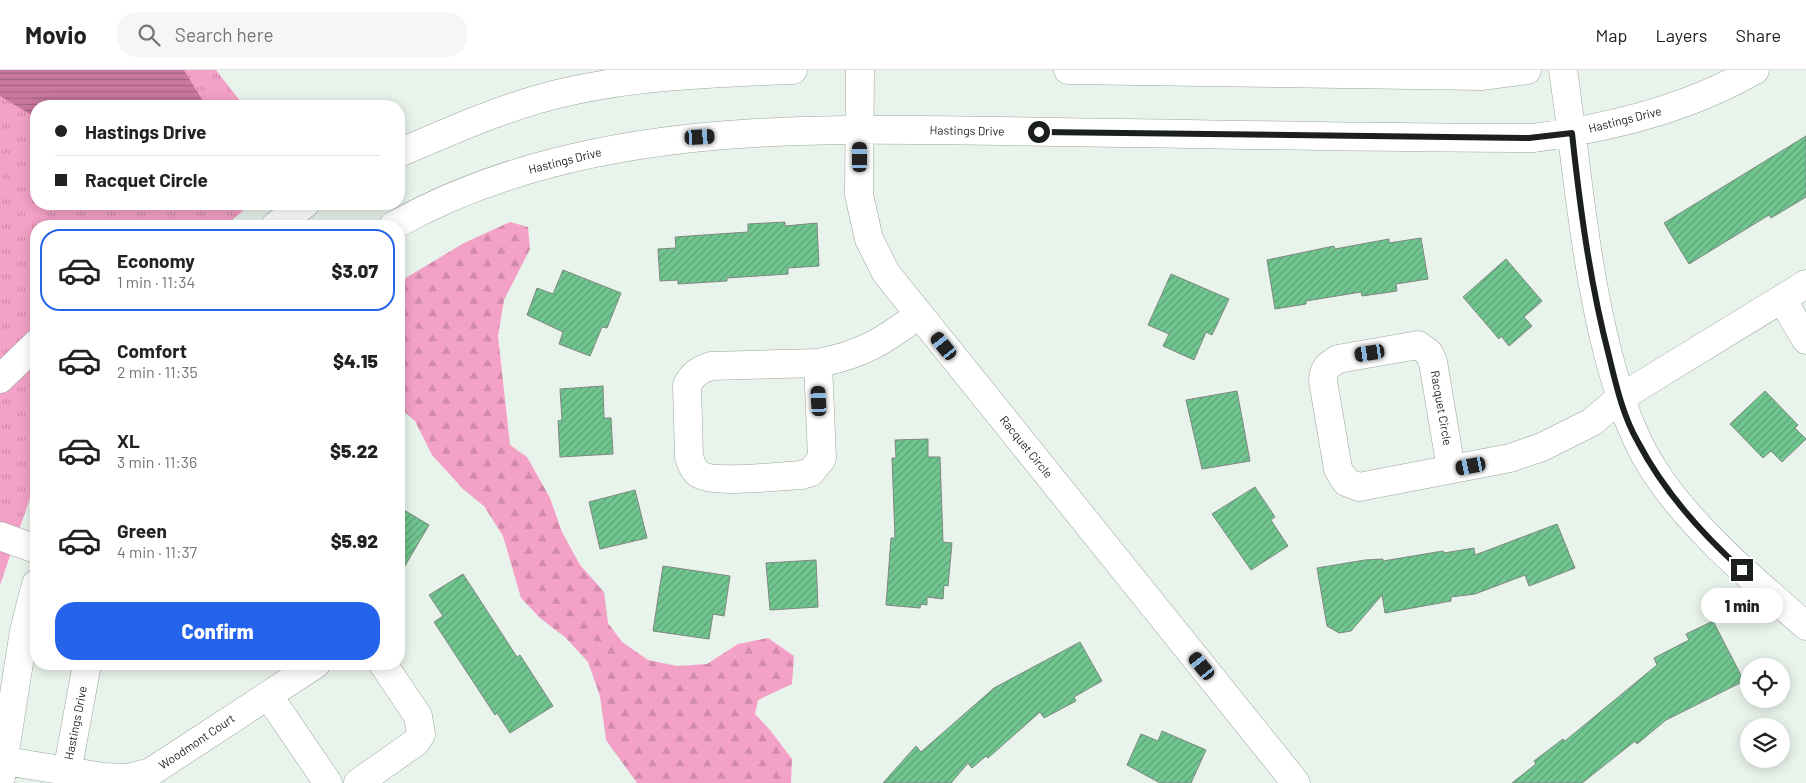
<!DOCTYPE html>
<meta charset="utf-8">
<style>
:root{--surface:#fff;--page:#f6f6f6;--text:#222;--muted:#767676;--line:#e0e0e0;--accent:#2563eb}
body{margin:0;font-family:Barlow,sans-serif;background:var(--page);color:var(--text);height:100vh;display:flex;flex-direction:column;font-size:19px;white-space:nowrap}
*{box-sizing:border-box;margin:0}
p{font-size:16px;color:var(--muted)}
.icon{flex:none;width:28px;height:28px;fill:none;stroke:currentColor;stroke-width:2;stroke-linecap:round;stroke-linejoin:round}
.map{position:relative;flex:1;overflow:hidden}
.side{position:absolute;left:30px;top:150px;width:375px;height:450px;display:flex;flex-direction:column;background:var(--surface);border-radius:20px;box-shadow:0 2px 12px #0003}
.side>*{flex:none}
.banner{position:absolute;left:30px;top:30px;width:375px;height:110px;border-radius:20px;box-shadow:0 2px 12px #0003;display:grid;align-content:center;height:110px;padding:0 25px;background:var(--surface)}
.fabs{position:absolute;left:1740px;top:588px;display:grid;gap:10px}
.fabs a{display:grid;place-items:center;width:50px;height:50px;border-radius:50%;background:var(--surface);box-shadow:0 2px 12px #0003;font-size:25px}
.end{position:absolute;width:22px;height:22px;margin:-11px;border:6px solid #1c201d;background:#fff;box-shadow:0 0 0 2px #fff}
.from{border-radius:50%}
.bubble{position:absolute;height:35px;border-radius:18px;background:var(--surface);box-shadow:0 2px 12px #0003;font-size:16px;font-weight:800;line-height:35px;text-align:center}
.car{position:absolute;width:15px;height:30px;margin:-15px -8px;border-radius:6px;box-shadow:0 0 4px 1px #0007;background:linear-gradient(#222 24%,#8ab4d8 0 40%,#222 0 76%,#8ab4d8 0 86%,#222 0)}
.banner b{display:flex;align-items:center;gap:18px;height:48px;font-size:19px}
.banner b+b{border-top:1px solid var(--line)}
.banner i{width:12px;height:12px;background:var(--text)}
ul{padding:9px 0 0;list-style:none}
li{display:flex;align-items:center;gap:15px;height:82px;margin:0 10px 8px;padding:0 15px;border:2px solid transparent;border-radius:20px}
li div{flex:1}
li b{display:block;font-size:19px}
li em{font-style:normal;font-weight:800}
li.selected{border-color:var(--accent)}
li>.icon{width:45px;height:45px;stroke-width:1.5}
.cta{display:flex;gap:10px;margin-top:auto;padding:10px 25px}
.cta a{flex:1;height:58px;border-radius:20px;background:var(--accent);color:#fff;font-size:20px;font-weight:800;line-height:58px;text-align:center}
header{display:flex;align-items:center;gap:30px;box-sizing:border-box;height:70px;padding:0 25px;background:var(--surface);border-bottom:1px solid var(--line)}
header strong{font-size:24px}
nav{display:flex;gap:28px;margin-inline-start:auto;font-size:18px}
.search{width:350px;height:45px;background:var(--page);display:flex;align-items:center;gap:12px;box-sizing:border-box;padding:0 18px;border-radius:20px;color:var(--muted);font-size:19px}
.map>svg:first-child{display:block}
.grass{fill:url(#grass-tufts)}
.forest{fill:url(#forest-firs)}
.water{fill:url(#water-rules)}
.building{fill:url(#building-hatch);stroke:#7e8780}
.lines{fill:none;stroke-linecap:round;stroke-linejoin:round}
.minor-casing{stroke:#9ba59e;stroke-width:29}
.minor{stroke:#fff;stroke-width:28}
.route{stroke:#1c201d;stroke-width:6}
.labels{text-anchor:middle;stroke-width:5;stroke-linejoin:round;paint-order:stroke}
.street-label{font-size:12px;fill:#1c201d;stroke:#fff}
</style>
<header>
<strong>Movio</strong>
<div class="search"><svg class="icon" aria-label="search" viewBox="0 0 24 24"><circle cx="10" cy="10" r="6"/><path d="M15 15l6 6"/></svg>Search here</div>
<nav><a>Map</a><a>Layers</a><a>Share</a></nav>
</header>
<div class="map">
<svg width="1806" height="713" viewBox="0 0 1806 713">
<defs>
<pattern id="grass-tufts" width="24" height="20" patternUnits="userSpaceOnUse" patternTransform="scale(1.25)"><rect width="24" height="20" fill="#f3a1c6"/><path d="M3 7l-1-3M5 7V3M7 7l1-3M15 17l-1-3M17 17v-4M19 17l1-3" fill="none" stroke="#d08aaa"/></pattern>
<pattern id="forest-firs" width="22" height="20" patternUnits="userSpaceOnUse" patternTransform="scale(1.25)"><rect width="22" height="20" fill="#f3a1c6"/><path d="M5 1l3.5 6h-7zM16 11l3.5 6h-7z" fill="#d08aaa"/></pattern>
<pattern id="water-rules" width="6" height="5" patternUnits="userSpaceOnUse" patternTransform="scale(1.25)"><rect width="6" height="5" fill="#ca789f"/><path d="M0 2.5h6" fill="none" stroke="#a36281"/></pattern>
<pattern id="building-hatch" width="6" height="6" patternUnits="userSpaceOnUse" patternTransform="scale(1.25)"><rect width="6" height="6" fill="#71c690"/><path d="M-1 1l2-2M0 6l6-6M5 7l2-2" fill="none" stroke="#5ca075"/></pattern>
</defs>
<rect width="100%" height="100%" fill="#e8f3eb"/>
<!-- grass -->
<path class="grass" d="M0 0H216L244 36H36V134H251L225 156H36V411L0 515Z"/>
<!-- forest -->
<path class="forest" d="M510 152 528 157 530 179 504 230 498 266 510 375 527 387 550 428 562 462 580 495 604 522 608 553 622 572 648 590 677 596 707 594 738 574 768 568 794 586 792 614 758 630 755 644 770 660 792 689 791 713H637L606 670 600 626 588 592 566 568 540 548 521 528 503 466 484 436 463 419 432 385 415 351 399 337V212L464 173Z"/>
<!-- water -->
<path class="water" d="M0 0H184L206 36H36V48L0 26Z"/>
<!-- building -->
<path class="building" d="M1806 66V127L1771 148 1769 145 1689 194 1664 153Z
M785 152V156L817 153 819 196 788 198V204L727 208V211L678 214V210L660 211 658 179 676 178 675 167 748 162V154Z
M1421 168 1428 209 1396 214 1397 221 1362 226 1361 222 1306 231V234L1275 239 1267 190 1334 176 1335 179 1389 169V173Z
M1506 189 1542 231 1524 247 1532 256 1509 276 1501 266 1499 269 1463 227Z
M563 200 621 223 607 258 602 257 590 286 559 274 563 262 527 245 537 218 553 224Z
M1171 204 1229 229 1212 265 1206 262 1194 290 1163 276 1169 264 1148 255Z
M603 316 604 348H611L613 384 560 387 558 351 562 350 560 319Z
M1237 321 1250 391 1202 399 1186 330Z
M1765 321 1798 355 1795 358 1806 369 1782 392 1771 381 1763 388 1730 354Z
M928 369V387H940L943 472 952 473 948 516 944 515 943 529 927 527V535L921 534 920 538 886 535 891 468H895L892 388H896L895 370Z
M1255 417 1275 447 1271 450 1288 476 1251 500 1212 444Z
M635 420 647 468 600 479 589 432Z
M399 437 429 455 399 506Z
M1557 454 1575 498 1529 516 1525 505 1475 524 1451 527V531L1385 543 1382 525 1351 561 1339 563 1327 556 1317 498 1365 490 1383 489V491L1443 481 1444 483 1474 478 1475 485Z
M816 490 818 537 770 540 766 493Z
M663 496 730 506 724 546 713 544 709 569 653 561Z
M463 504 517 587 520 585 553 636 510 663 497 643 495 645 434 552 443 546 429 525Z
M1713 551 1744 611 1666 650 1637 674 1635 671 1582 713H1512L1536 694 1534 691 1563 669 1565 671 1657 595 1654 588 1689 570 1686 564Z
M1080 572 1102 611 1074 627 1076 631 1044 648 1040 642 988 688 986 686 972 698 968 693 951 713H883L916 676 921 682 994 618Z
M1162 661 1206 680 1191 713H1160L1127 695 1141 664 1158 671Z"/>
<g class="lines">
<!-- minor casing -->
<g class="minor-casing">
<path id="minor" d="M860 0 859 125 869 169 886 203 1296 713
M1068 0 1483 6 1527 0
M1563 0C1577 95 1584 191 1608 284 1620 329 1634 374 1662 412 1702 468 1755 511 1806 556
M399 83C453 60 508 35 566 22 641 5 716 3 793 0
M275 156 305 134
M393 156C591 44 836 59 1057 62 1215 64 1374 68 1533 68 1610 58 1688 39 1755 0
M1782 229 1806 270
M818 293 711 296C699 300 693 304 687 315L689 387C691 393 693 400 699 404 712 414 781 406 801 405L811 402 822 388 818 293C862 285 883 271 919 245
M0 309 36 274
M1451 399 1433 292 1429 283 1418 275 1338 289C1328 295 1323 299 1323 311L1338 399 1346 412 1359 417 1510 388 1542 377 1592 352 1620 328 1806 214
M0 466 36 479
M268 625 328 713
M0 690 103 707 128 708 151 702 316 594
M0 713 24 561 36 514
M65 713 87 594
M358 713 416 672 421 664 418 646 383 594"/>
</g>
<!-- minor -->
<use href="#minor" class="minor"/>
</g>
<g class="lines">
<!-- route -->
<path class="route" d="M1039 62 1529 68 1572 63C1580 138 1590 213 1609 286 1616 315 1623 346 1638 372 1664 422 1701 463 1742 500"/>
</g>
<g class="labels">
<!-- street labels -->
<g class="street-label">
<text transform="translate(1625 50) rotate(-14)" y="4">Hastings Drive</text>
<text transform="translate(967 61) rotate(1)" y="4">Hastings Drive</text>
<text transform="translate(565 91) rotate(-14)" y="4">Hastings Drive</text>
<text transform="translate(1441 338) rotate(80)" y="4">Racquet Circle</text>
<text transform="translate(1026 377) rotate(51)" y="4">Racquet Circle</text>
<text transform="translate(76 653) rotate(-79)" y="4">Hastings Drive</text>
<text transform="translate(197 672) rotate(-34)" y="4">Woodmont Court</text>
</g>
</g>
</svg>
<div class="fabs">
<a><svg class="icon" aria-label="locate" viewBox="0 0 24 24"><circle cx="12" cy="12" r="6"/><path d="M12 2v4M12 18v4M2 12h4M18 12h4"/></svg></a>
<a><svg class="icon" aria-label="layers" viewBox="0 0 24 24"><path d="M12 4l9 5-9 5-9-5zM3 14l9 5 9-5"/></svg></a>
</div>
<i class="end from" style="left:1039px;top:62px"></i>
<i class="end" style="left:1742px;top:500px"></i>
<div class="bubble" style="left:1701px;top:518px;width:82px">1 min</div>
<i class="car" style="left:700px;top:67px;rotate:87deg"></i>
<i class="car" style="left:860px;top:87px;rotate:0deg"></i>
<i class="car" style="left:944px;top:276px;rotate:321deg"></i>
<i class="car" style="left:1370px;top:283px;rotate:261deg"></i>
<i class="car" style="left:819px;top:331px;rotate:357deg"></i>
<i class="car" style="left:1471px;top:396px;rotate:259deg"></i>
<i class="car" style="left:1202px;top:596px;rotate:321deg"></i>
<div class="banner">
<b><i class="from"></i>Hastings Drive</b>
<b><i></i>Racquet Circle</b>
</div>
<section class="side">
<ul>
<li class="selected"><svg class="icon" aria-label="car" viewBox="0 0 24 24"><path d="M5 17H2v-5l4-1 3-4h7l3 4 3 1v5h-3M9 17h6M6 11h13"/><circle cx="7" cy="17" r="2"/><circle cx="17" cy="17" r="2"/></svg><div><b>Economy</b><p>1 min · 11:34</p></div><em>$3.07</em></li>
<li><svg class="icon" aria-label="car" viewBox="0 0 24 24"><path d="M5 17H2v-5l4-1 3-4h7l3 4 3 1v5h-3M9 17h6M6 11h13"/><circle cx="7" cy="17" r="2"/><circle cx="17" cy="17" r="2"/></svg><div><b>Comfort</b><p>2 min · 11:35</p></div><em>$4.15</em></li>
<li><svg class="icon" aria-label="car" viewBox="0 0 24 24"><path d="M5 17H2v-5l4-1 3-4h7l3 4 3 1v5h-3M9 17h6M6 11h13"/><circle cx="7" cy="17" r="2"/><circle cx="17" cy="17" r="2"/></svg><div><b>XL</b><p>3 min · 11:36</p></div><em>$5.22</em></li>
<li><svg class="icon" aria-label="car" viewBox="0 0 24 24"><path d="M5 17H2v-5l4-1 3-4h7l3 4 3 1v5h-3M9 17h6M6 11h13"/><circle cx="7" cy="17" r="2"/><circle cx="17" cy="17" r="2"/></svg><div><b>Green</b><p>4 min · 11:37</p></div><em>$5.92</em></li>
</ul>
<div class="cta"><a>Confirm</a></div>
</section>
</div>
